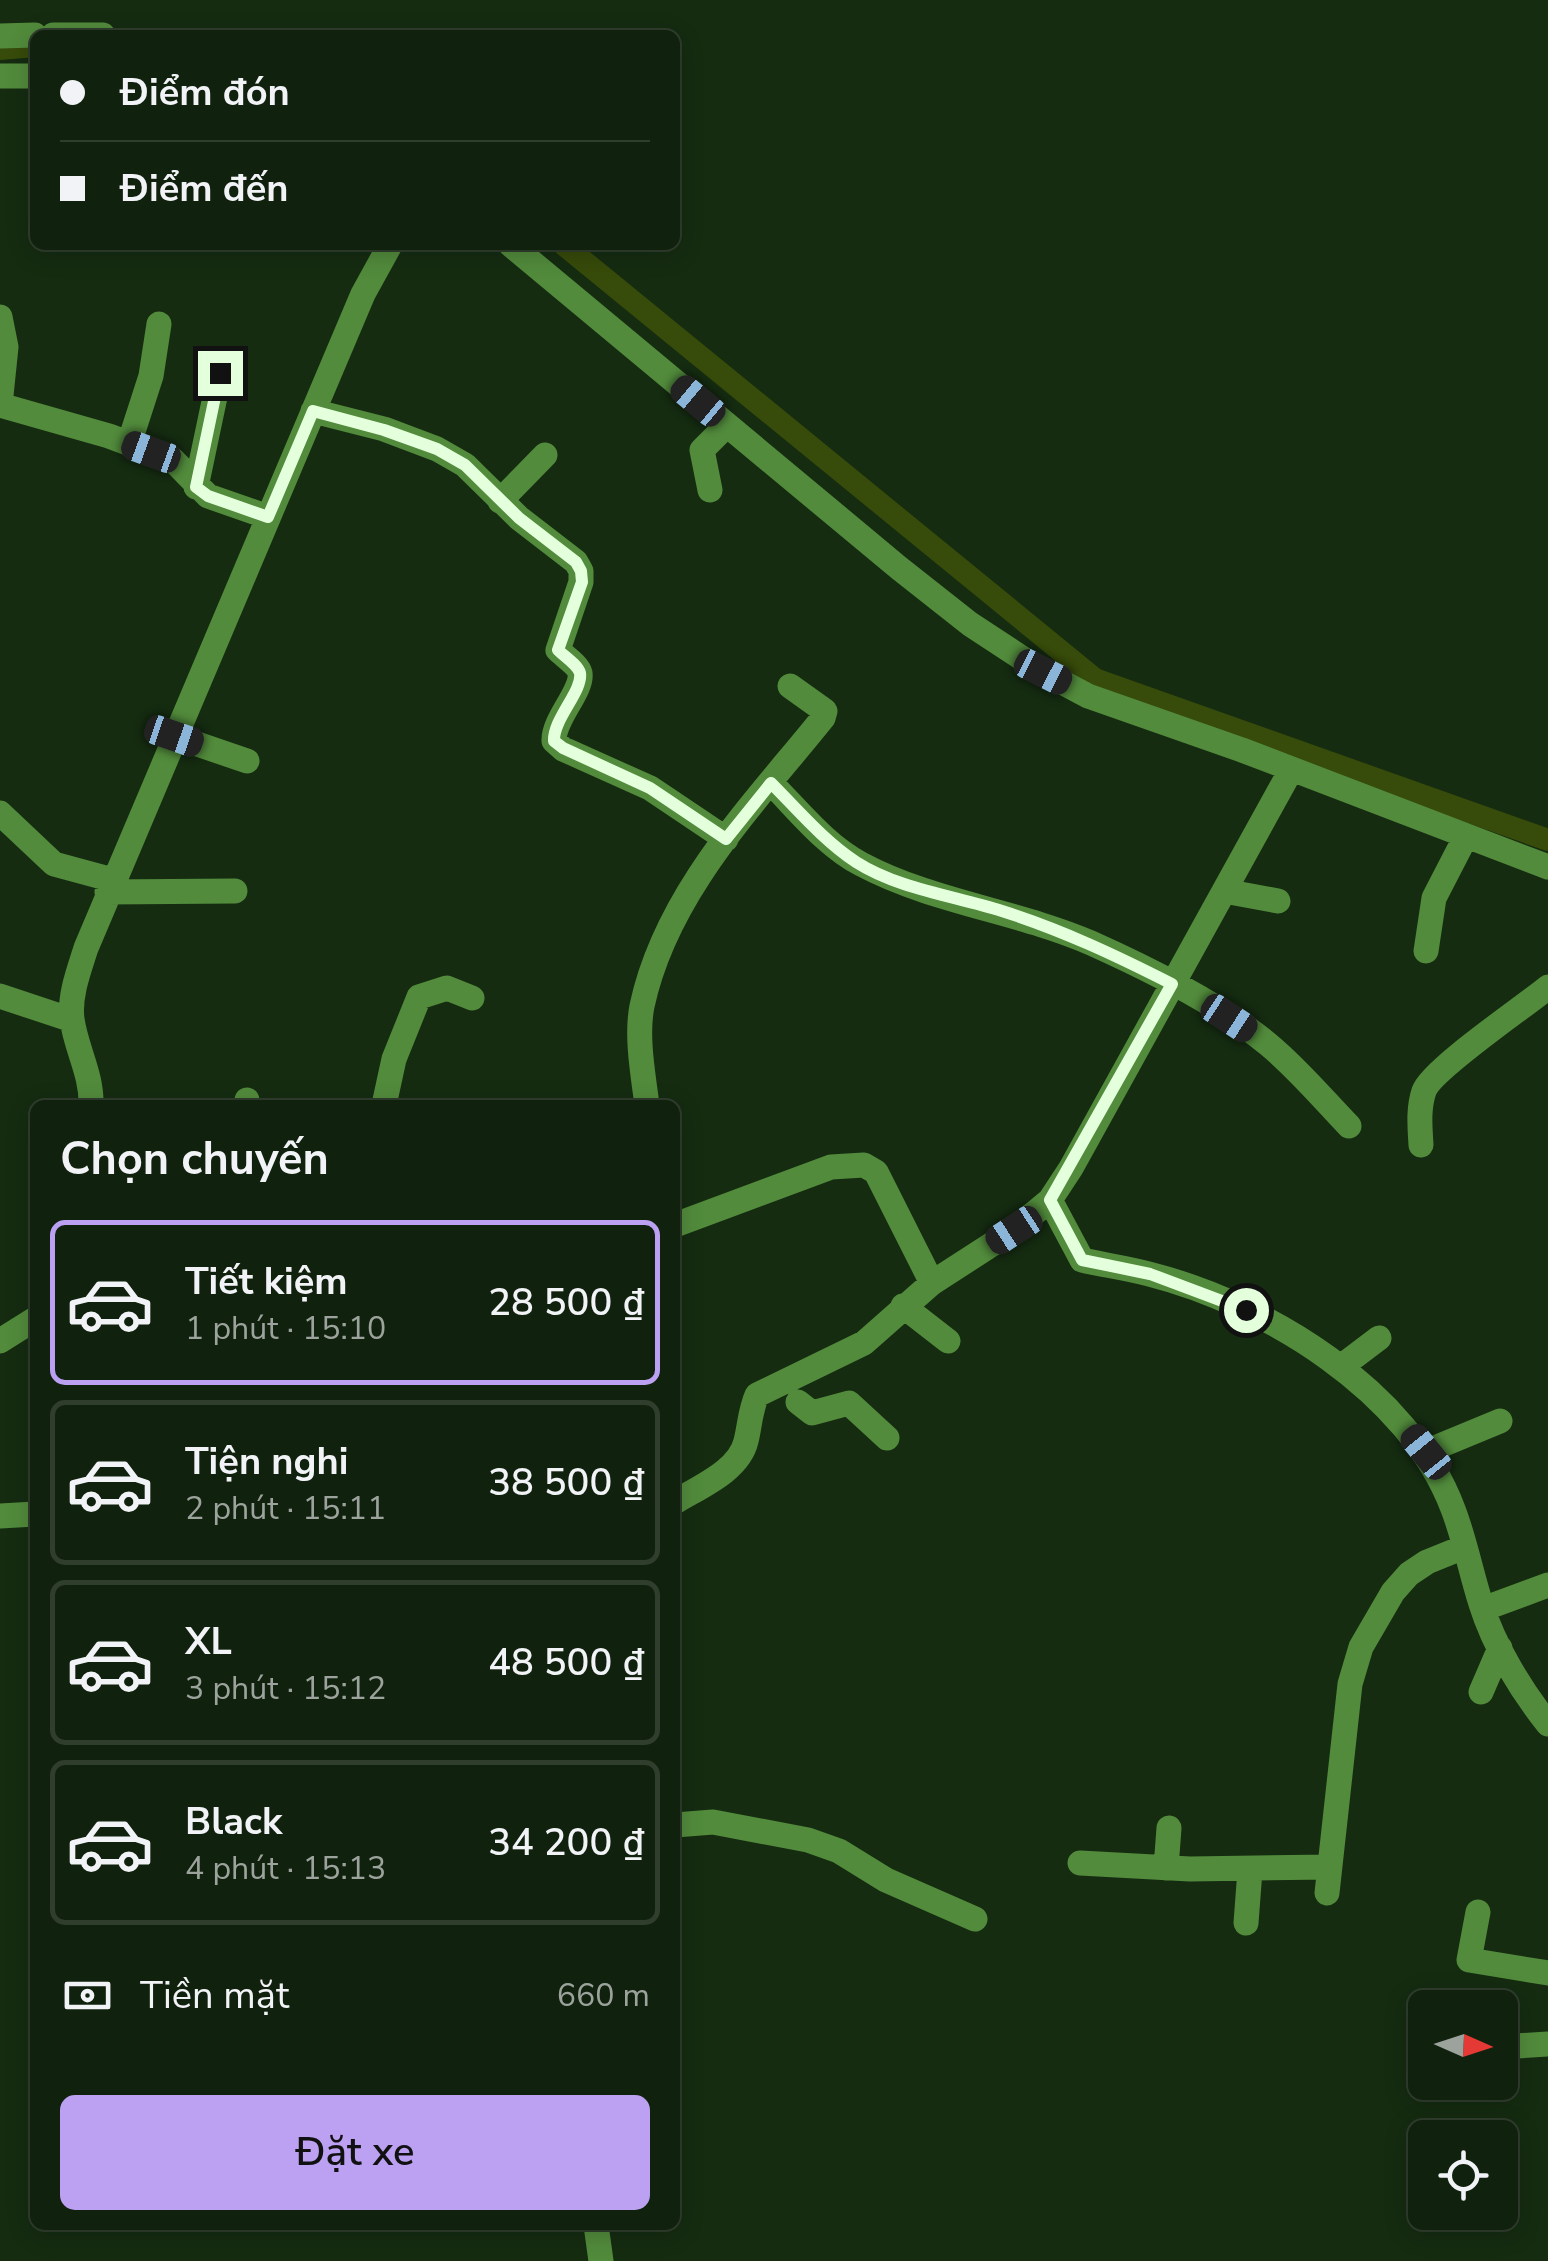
<!DOCTYPE html>
<html lang="vi">
<meta charset="utf-8">
<style>
:root{--surface:#10210d;--page:#1e2e1b;--text:#f1f3f6;--muted:#9ca39d;--line:#303e2e;--accent:#bca0f2}
body{margin:0;font-family:"Nunito Sans",sans-serif;background:var(--page);color:var(--text);height:100vh;display:flex;flex-direction:column;font-size:38px;white-space:nowrap}
*{box-sizing:border-box;margin:0}
p{font-size:32px;color:var(--muted)}
.icon{flex:none;width:55px;height:55px;fill:none;stroke:currentColor;stroke-width:2;stroke-linecap:round;stroke-linejoin:round}
.map{position:relative;flex:1;overflow:hidden}
.details{position:absolute;left:30px;top:1100px;width:650px;height:1130px;display:flex;flex-direction:column;background:var(--surface);border-radius:15px;box-shadow:0 5px 25px #0003,0 0 0 2px var(--line)}
.details>*{flex:none}
.banner{position:absolute;left:30px;top:30px;width:650px;height:220px;border-radius:15px;box-shadow:0 5px 25px #0003,0 0 0 2px var(--line);display:grid;align-content:center;height:220px;padding:0 30px;background:var(--surface)}
.needle{width:65px;rotate:93deg}
.tools{position:absolute;left:1408px;top:1990px;display:grid;gap:20px}
.tools a{display:grid;place-items:center;width:110px;height:110px;border-radius:15px;background:var(--surface);box-shadow:0 5px 25px #0003,0 0 0 2px var(--line);font-size:50px}
.end{position:absolute;width:45px;height:45px;margin:-22px;border:12px solid #e3ffdc;background:#111;box-shadow:0 0 0 5px #111}
.from{border-radius:50%}
.car{position:absolute;width:30px;height:60px;margin:-30px -15px;border-radius:12px;box-shadow:0 0 8px 2px #0007;background:linear-gradient(#222 24%,#8ab4d8 0 40%,#222 0 76%,#8ab4d8 0 86%,#222 0)}
.banner b{display:flex;align-items:center;gap:35px;height:95px;font-size:38px}
.banner b+b{border-top:2px solid var(--line)}
.banner i{width:25px;height:25px;background:var(--text)}
ul{padding:0;list-style:none}
li{display:flex;align-items:center;gap:30px;height:165px;margin:0 20px 15px;padding:0 10px;border:5px solid var(--line);border-radius:15px}
li div{flex:1}
li b{display:block;font-size:38px}
li em{font-style:normal;font-weight:600}
li.active{border-color:var(--accent)}
li>.icon{width:90px;height:90px;stroke-width:1.5}
h2{padding:0 30px;font-size:45px;line-height:120px}
.pay{display:flex;align-items:center;gap:25px;height:110px;padding:0 30px;font-size:38px}
.pay p{margin-inline-start:auto}
.action{display:flex;gap:20px;margin-top:auto;padding:20px 30px}
.action a{flex:1;height:115px;border-radius:15px;background:var(--accent);color:#111;font-size:40px;font-weight:600;line-height:115px;text-align:center}
.map>svg:first-child{display:block}
.lines{fill:none;stroke-linecap:round;stroke-linejoin:round}
.canal{stroke:#374b0a;stroke-width:22}
.minor{stroke:#528b3c;stroke-width:25}
.route{stroke:#e3ffdc;stroke-width:12}
</style>
<div class="map">
<svg width="1548" height="2261" viewBox="0 0 1548 2261">
<rect width="100%" height="100%" fill="#152c11"/>
<g class="lines">
<!-- canal -->
<path class="canal" d="M0 49 35 46
M564 245 1095 679 1548 840"/>
<!-- minor -->
<path class="minor" d="M53 35H103
M0 36 35 35
M0 76H35
M511 245 899 568 970 624 1043 672 1088 696 1242 750 1548 867
M0 317 6 347 0 405
M0 405 109 436 173 460 208 496 268 517
M313 411 384 429 437 449 465 465 519 518 576 562 581 571V582L558 650C564 656 578 665 580 673 583 691 553 719 554 741L563 749 650 788 726 839
M129 444 151 376 159 324
M196 487 220 373
M710 490 702 450 727 425
M500 501 545 455
M174 736 247 761
M771 783C798 810 826 846 861 864 932 902 1017 911 1091 943 1149 969 1220 1004 1269 1045 1298 1069 1323 1099 1349 1126
M0 813 54 864 113 880
M1224 891 1278 901
M107 892 235 891
M1426 951 1434 898 1466 836
M0 996 72 1020
M91 1105C92 1074 76 1049 72 1019 69 996 79 970 86 948L363 294 390 245
M246 1105 247 1100
M384 1105 394 1059 419 997 447 988 472 998
M647 1105C643 1074 636 1036 642 1006 666 893 753 805 823 718L825 711 790 686
M1421 1145C1420 1127 1418 1109 1424 1091 1432 1069 1524 1007 1548 987
M1050 1200 1082 1260C1104 1265 1127 1268 1149 1274 1267 1304 1409 1391 1453 1509 1465 1540 1471 1573 1481 1604 1494 1646 1521 1690 1548 1724
M675 1225 831 1167 864 1165 876 1172 932 1283
M903 1306 948 1341
M0 1341 35 1319
M1342 1366 1379 1338
M798 1402 812 1413 849 1403 887 1438
M1425 1452 1500 1421
M675 1502C699 1487 739 1471 746 1441 750 1425 750 1411 757 1395L864 1343 932 1283 1014 1230 1050 1200 1071 1168 1291 770
M0 1516 35 1514
M1483 1609 1548 1585
M1481 1692 1500 1648
M675 1825 713 1822 808 1840 839 1851 886 1880 975 1919
M1080 1863 1190 1869 1329 1867
M1166 1868 1169 1828
M1327 1893 1350 1684 1361 1647 1393 1592 1409 1574 1427 1562 1464 1547
M1478 1912 1469 1960 1548 1973
M1246 1923 1250 1870
M1500 2047 1548 2044
M596 2225 601 2261"/>
</g>
<g class="lines">
<!-- route -->
<path class="route" d="M220 373 196 487 208 496 268 517 313 411 384 430 437 449 465 465 519 518 576 562 581 571 582 582 558 650C564 656 578 665 580 673 583 691 553 719 554 741L563 748 650 788 726 839 771 783C798 810 824 841 856 862 898 889 955 896 1002 911 1062 930 1117 956 1172 984L1050 1200 1082 1260 1150 1274 1246 1310"/>
</g>
</svg>
<div class="tools">
<a><svg class="needle" viewBox="-14 -14 28 28"><path d="M0-13l5 13h-10z" fill="#e53935"/><path d="M0 13l5-13h-10z" fill="#9ca39d"/></svg></a>
<a><svg class="icon" aria-label="locate" viewBox="0 0 24 24"><circle cx="12" cy="12" r="6"/><path d="M12 2v4M12 18v4M2 12h4M18 12h4"/></svg></a>
</div>
<i class="end from" style="left:1246px;top:1310px"></i>
<i class="end" style="left:220px;top:373px"></i>
<i class="car" style="left:698px;top:401px;rotate:310deg"></i>
<i class="car" style="left:151px;top:452px;rotate:290deg"></i>
<i class="car" style="left:1043px;top:672px;rotate:117deg"></i>
<i class="car" style="left:174px;top:736px;rotate:109deg"></i>
<i class="car" style="left:1229px;top:1018px;rotate:123deg"></i>
<i class="car" style="left:1014px;top:1230px;rotate:237deg"></i>
<i class="car" style="left:1426px;top:1452px;rotate:321deg"></i>
<div class="banner">
<b><i class="from"></i>Điểm đón</b>
<b><i></i>Điểm đến</b>
</div>
<section class="details">
<h2>Chọn chuyến</h2>
<ul>
<li class="active"><svg class="icon" aria-label="car" viewBox="0 0 24 24"><path d="M5 17H2v-5l4-1 3-4h7l3 4 3 1v5h-3M9 17h6M6 11h13"/><circle cx="7" cy="17" r="2"/><circle cx="17" cy="17" r="2"/></svg><div><b>Tiết kiệm</b><p>1 phút · 15:10</p></div><em>28 500 ₫</em></li>
<li><svg class="icon" aria-label="car" viewBox="0 0 24 24"><path d="M5 17H2v-5l4-1 3-4h7l3 4 3 1v5h-3M9 17h6M6 11h13"/><circle cx="7" cy="17" r="2"/><circle cx="17" cy="17" r="2"/></svg><div><b>Tiện nghi</b><p>2 phút · 15:11</p></div><em>38 500 ₫</em></li>
<li><svg class="icon" aria-label="car" viewBox="0 0 24 24"><path d="M5 17H2v-5l4-1 3-4h7l3 4 3 1v5h-3M9 17h6M6 11h13"/><circle cx="7" cy="17" r="2"/><circle cx="17" cy="17" r="2"/></svg><div><b>XL</b><p>3 phút · 15:12</p></div><em>48 500 ₫</em></li>
<li><svg class="icon" aria-label="car" viewBox="0 0 24 24"><path d="M5 17H2v-5l4-1 3-4h7l3 4 3 1v5h-3M9 17h6M6 11h13"/><circle cx="7" cy="17" r="2"/><circle cx="17" cy="17" r="2"/></svg><div><b>Black</b><p>4 phút · 15:13</p></div><em>34 200 ₫</em></li>
</ul>
<div class="pay"><svg class="icon" aria-label="cash" viewBox="0 0 24 24"><path d="M3 7h18v10H3z"/><circle cx="12" cy="12" r="2"/></svg>Tiền mặt<p>660 m</p></div>
<div class="action"><a>Đặt xe</a></div>
</section>
</div>
